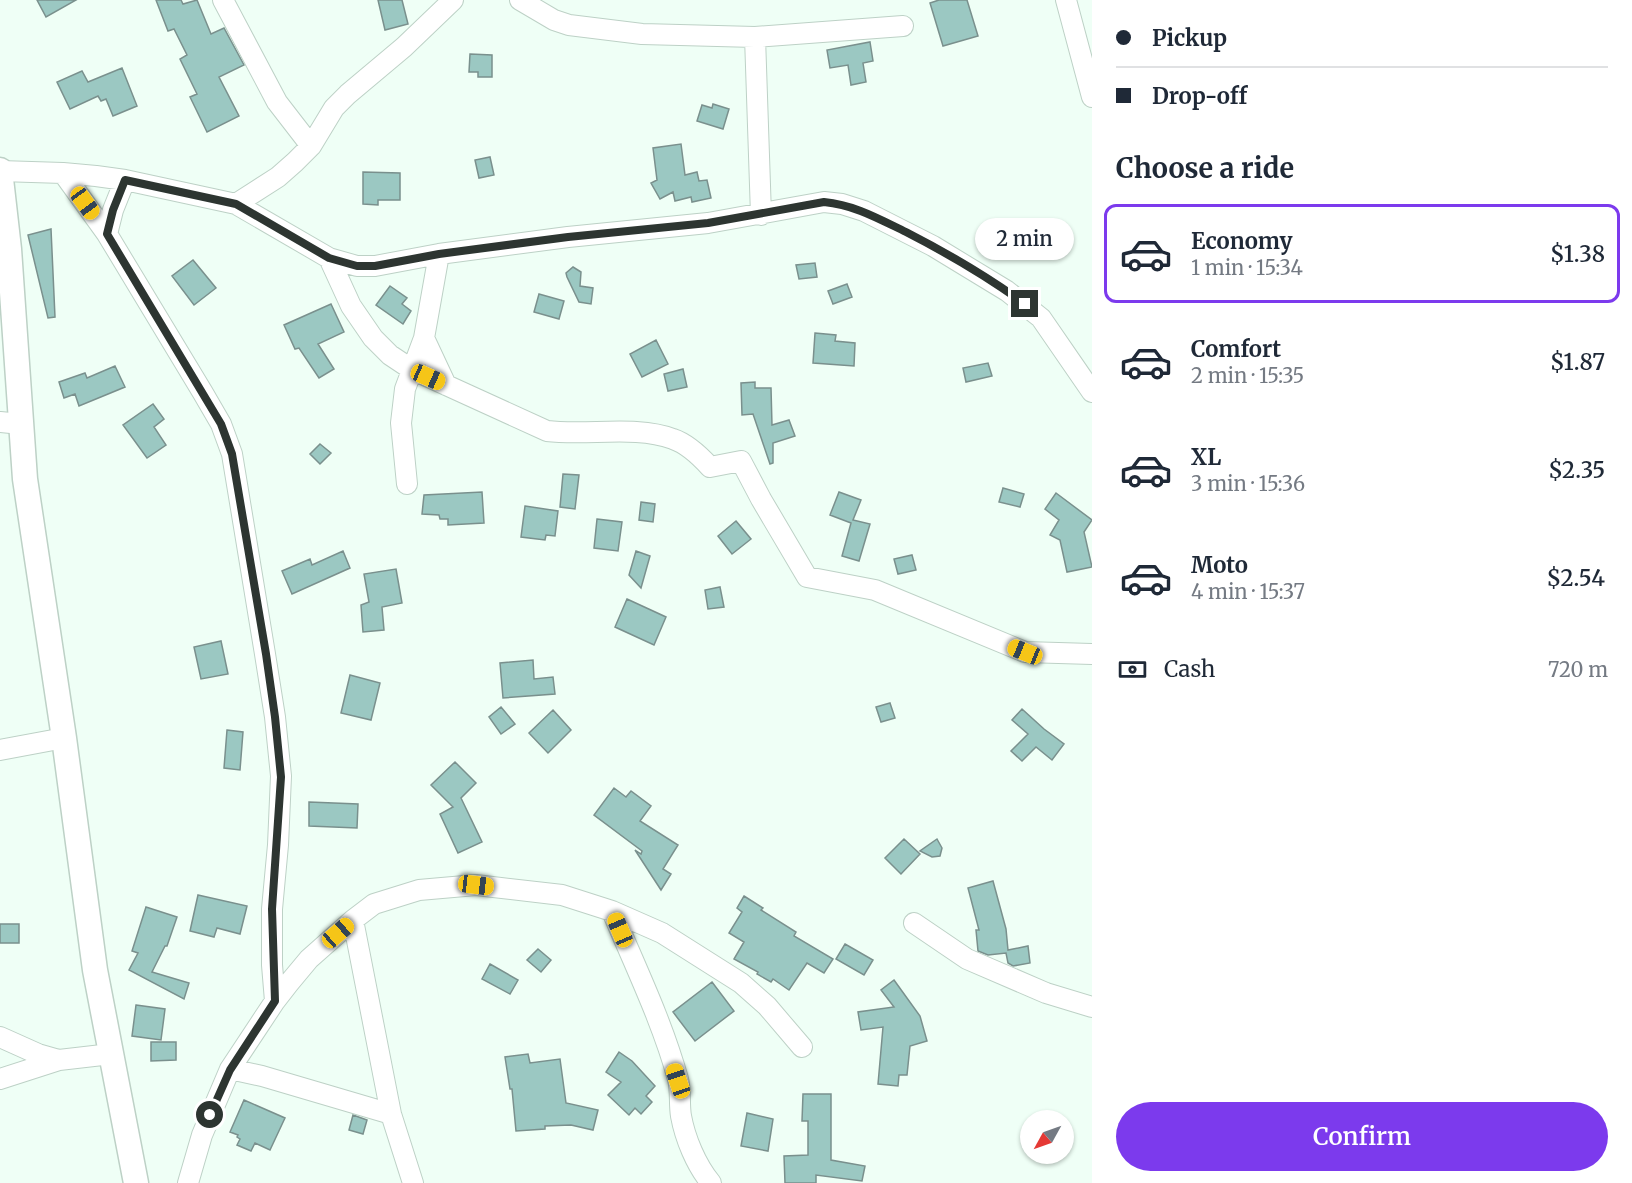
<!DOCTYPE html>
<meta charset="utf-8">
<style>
:root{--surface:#fff;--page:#f6f6f7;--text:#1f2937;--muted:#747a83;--line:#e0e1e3;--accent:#7c3aed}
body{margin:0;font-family:Merriweather,serif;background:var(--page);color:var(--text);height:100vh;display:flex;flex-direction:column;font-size:22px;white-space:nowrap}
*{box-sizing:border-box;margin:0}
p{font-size:20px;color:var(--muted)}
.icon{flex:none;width:33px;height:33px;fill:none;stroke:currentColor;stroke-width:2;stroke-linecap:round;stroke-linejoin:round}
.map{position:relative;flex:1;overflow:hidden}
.side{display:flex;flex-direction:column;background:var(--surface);width:540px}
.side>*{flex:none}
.top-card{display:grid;align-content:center;height:132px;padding:0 24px;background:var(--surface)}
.needle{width:39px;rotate:230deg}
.controls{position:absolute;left:1020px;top:1110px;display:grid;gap:12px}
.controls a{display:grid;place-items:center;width:54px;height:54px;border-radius:50%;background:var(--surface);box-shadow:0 2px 4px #0004;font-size:30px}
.end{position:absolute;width:27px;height:27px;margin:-14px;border:8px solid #2d3531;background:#fff;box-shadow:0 0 0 3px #fff}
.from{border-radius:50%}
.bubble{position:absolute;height:42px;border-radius:21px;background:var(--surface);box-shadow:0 2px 4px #0004;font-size:20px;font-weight:600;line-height:42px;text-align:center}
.car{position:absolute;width:18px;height:36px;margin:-18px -9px;border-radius:8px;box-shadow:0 0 4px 2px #0007;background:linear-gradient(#f5c518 24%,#345 0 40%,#f5c518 0 76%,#345 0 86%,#f5c518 0)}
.top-card b{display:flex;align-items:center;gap:21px;height:57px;font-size:22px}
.top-card b+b{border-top:2px solid var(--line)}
.top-card i{width:15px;height:15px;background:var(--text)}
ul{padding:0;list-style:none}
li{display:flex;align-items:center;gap:18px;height:99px;margin:0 12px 9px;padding:0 12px;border:3px solid transparent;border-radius:12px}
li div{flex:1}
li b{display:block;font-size:22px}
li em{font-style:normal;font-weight:600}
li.selected{border-color:var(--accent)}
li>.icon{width:54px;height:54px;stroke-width:1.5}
h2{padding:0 24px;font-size:27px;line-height:72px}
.pay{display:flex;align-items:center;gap:15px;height:66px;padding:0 24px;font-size:22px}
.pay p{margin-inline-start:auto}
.cta{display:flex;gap:12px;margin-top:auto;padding:12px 24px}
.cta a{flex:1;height:69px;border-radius:36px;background:var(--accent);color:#fff;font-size:24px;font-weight:600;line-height:69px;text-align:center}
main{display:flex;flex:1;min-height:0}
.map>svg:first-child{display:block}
.building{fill:#9bc8c2;stroke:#7a908d;stroke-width:1.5}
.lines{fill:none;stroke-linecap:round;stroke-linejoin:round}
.minor-casing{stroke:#bdd1c6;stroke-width:22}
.tertiary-casing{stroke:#bdd1c6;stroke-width:27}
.minor{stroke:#fff;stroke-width:20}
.tertiary{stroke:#fff;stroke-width:24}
.route{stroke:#2d3531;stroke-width:8}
</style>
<main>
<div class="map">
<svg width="1092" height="1183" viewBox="0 0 1092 1183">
<rect width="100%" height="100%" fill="#effff6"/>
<!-- building -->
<path class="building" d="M37 0H76L46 17Z
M156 0H181L183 4 197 0 211 34 224 28 244 65 219 77 239 116 207 132 190 97 197 94 180 59 187 55 174 29 168 31Z
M378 0H402L408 24 385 30Z
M939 0H967L978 36 943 46 930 3Z
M870 42 873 61 863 63 866 82 851 85 848 65 830 68 827 50Z
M470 54 492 55V77H478V72H469Z
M122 68 137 106 113 116 106 99 101 101 98 96 70 109 57 82 82 71 88 82Z
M713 104 729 109 723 129 697 121 702 105 712 108Z
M681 144 685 175 697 172 699 181 707 180 711 198 692 202 691 197 675 201 673 192 660 199 651 183 657 180 653 148Z
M490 157 494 175 479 178 475 160Z
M363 172 400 173V200H378V205L363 204Z
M51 229 55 317 48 318 28 235Z
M193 260 216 288 194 305 172 276Z
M815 263 817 277 799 279 796 265Z
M573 267 581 272 580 286 593 288 591 304 579 302 567 277 566 273Z
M847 284 852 297 833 304 828 291Z
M390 286 407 298 402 304 411 311 403 324 376 305Z
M539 294 564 301 559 319 534 312Z
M331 304 344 332 318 344 334 369 319 378 299 348 295 349 284 325Z
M815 333 836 335 835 341 855 343 854 366 813 363Z
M656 340 668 364 642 377 630 354Z
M988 363 992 376 966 382 963 368Z
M115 366 125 387 79 406 75 394 64 398 59 382 85 373 87 378Z
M683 369 687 387 668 391 664 374Z
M755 382V388H771L772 425 789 420 795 436 773 443V463L770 464 753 414 742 415 741 383Z
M153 404 164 419 154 427 166 445 147 458 123 425Z
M320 444 331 453 320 464 310 454Z
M563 474 579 475 575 509 560 507Z
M1003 488 1024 494 1020 507 999 502Z
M482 492 484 523 448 525V519H440L439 515 422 514 424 495Z
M839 492 861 500 853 520 870 524 859 561 842 556 851 523 830 515Z
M1056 493 1092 520 1084 532 1092 567 1067 572 1060 540 1050 535 1059 520 1045 509Z
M641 502 655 504 653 522 639 520Z
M525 506 558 511 555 536 546 535 545 540 521 537Z
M597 519 622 522 618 551 594 548Z
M736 521 751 539 732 554 718 536Z
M343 551 350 568 292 594 282 571 310 559 312 565Z
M636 551 650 556 641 588 629 575Z
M912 555 916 570 898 574 894 559Z
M396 569 402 603 382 607 384 630 363 632 361 605 369 602 364 574Z
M720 587 724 607 708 609 705 590Z
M627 599 666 617 654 645 615 627Z
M221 641 228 674 201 679 194 647Z
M533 660 534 679 553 677 555 694 503 698 500 663Z
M350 675 380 683 371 720 341 713Z
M890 703 895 718 881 722 876 707Z
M501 707 515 724 501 734 489 717Z
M1022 709 1044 729 1064 744 1052 760 1036 747 1022 761 1011 751 1028 734 1012 720Z
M553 710 571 730 548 753 529 733Z
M227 730 243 732 240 770 224 768Z
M455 762 476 783 461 798 482 842 458 853 440 814 453 807 431 785Z
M614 788 626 797 631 791 651 806 640 821 678 845 663 869 671 874 661 890 635 850 641 854 642 851 594 815Z
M309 802 358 804 357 828 309 826Z
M904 839 920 854 901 874 885 858Z
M937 839 942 848 940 856 932 857 920 851Z
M993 881 1006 929 1008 950 1028 946 1030 963 1013 966 1008 963 1006 953 988 955 978 951 976 930H979L968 888Z
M198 895 247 906 240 934 217 928 214 937 190 931Z
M744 896 763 908 761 910 796 932 794 936 833 959 824 973 807 963 789 990 773 979 771 982 757 974 758 972 734 959 744 942 729 933 742 912 737 908Z
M146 907 177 917 167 946H165L152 972 189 983 184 999 129 970 138 953 132 951Z
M0 924H19V943H0Z
M845 944 873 960 864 975 836 959Z
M538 949 551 960 541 972 527 960Z
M490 964 518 980 510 994 482 979Z
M894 980 920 1016 927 1041 910 1046 907 1075H899L898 1086 878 1084 883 1027 861 1030 858 1012 894 1007 881 990Z
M712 982 734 1011 695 1041 673 1012Z
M136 1005 165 1009 161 1040 132 1036Z
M151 1042H176V1060L151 1061Z
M619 1052 632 1061 655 1086 646 1096 652 1102 641 1114 635 1108 629 1115 608 1095 621 1082 606 1072Z
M528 1054 530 1063 560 1059 566 1103 598 1110 593 1130 571 1125 545 1126V1129L516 1131 512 1089H510L505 1057Z
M803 1094H831V1160L865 1166 862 1181 816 1175V1183H785L784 1156 808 1155V1121H802Z
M244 1100 285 1118 270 1150 255 1143 251 1151 237 1145 240 1139 237 1137 238 1135 230 1132Z
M747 1113 773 1119 768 1151 741 1146Z
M353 1115 367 1120 363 1134 349 1130Z"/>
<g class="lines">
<!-- minor casing -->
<g class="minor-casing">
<path id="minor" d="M223 0 277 102 311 146
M520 0 554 20 569 25 642 34 755 37 903 26
M1066 0 1092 97
M755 37 761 215
M0 171 63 173 96 176 125 180 236 204 329 258 357 266H375L439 254 568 237 708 223 824 202 842 204 864 211 933 246 1007 291 1041 318 1092 392
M63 173 107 234 203 393 221 424 232 454 265 654 275 717 281 776 278 845 272 909V965L275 1001
M236 204 278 177 295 162 311 146 334 108 348 94 404 47 453 0
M107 234 113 210 125 180
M439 254 424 338 446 385
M329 258 351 306 373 338 390 355 411 369 547 431C587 436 636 425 673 439 688 444 700 456 710 467L741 461 761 499 807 577 875 590 1025 652 1092 654
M0 422 21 424
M407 484 401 423 405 389 424 338
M0 750 64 738
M612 911C635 966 662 1021 678 1079 681 1091 679 1104 681 1116 685 1138 696 1165 711 1183
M353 920 391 1114 413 1183
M914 923 967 959 1046 993 1092 1007
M0 1037 38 1054 59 1060 111 1054
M230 1069 262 1076 391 1114
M0 1079 59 1060
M188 1183 202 1135 230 1069 275 1001 289 983 309 959 353 920 374 904 419 890 476 885 562 895 612 911 662 933 741 983 767 1006 802 1047"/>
</g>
<!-- tertiary casing -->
<g class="tertiary-casing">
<path id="tertiary" d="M0 170 9 249 25 479 64 738 95 970 136 1183"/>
</g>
<!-- minor -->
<use href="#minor" class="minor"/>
<!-- tertiary -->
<use href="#tertiary" class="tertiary"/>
</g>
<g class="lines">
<!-- route -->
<path class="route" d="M210 1115 230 1070 275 1001 272 909 281 777 275 717 266 654 232 454 221 424 107 234 113 210 125 180 236 204 329 258 357 266H375L439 254 568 237 708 223 824 202C855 205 879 219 906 232 947 253 988 277 1025 304"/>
</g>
</svg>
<div class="controls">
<a><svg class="needle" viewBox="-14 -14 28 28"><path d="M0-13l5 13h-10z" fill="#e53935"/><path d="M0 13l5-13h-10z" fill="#747a83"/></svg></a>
</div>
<i class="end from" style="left:210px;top:1115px"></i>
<i class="end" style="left:1025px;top:304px"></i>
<div class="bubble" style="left:975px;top:218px;width:99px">2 min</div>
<i class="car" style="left:85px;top:203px;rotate:144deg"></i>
<i class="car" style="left:428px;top:377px;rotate:114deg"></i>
<i class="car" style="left:1025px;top:652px;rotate:292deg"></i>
<i class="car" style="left:476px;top:885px;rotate:97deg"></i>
<i class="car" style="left:620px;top:930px;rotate:337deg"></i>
<i class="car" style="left:338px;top:933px;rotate:49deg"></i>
<i class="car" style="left:678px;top:1081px;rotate:341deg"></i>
</div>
<section class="side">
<div class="top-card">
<b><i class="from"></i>Pickup</b>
<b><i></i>Drop-off</b>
</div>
<h2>Choose a ride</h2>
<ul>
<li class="selected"><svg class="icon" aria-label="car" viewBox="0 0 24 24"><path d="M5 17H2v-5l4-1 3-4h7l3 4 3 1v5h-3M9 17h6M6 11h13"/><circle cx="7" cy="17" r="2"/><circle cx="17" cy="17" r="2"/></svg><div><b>Economy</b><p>1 min · 15:34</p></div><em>$1.38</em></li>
<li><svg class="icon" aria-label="car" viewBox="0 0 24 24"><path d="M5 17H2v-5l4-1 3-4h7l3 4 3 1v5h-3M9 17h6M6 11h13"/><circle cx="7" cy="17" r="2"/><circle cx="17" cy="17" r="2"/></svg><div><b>Comfort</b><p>2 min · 15:35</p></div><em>$1.87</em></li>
<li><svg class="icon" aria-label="car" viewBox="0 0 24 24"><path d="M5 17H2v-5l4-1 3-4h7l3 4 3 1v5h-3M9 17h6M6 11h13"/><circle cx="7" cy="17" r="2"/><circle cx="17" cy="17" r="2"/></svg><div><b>XL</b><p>3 min · 15:36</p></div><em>$2.35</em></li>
<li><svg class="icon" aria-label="car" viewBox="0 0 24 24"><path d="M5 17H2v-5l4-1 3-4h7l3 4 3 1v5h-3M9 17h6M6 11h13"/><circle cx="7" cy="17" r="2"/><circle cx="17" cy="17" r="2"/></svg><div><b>Moto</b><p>4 min · 15:37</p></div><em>$2.54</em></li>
</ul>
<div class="pay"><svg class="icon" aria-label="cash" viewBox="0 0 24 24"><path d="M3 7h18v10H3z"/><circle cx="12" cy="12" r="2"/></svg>Cash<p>720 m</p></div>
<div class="cta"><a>Confirm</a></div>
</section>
</main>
